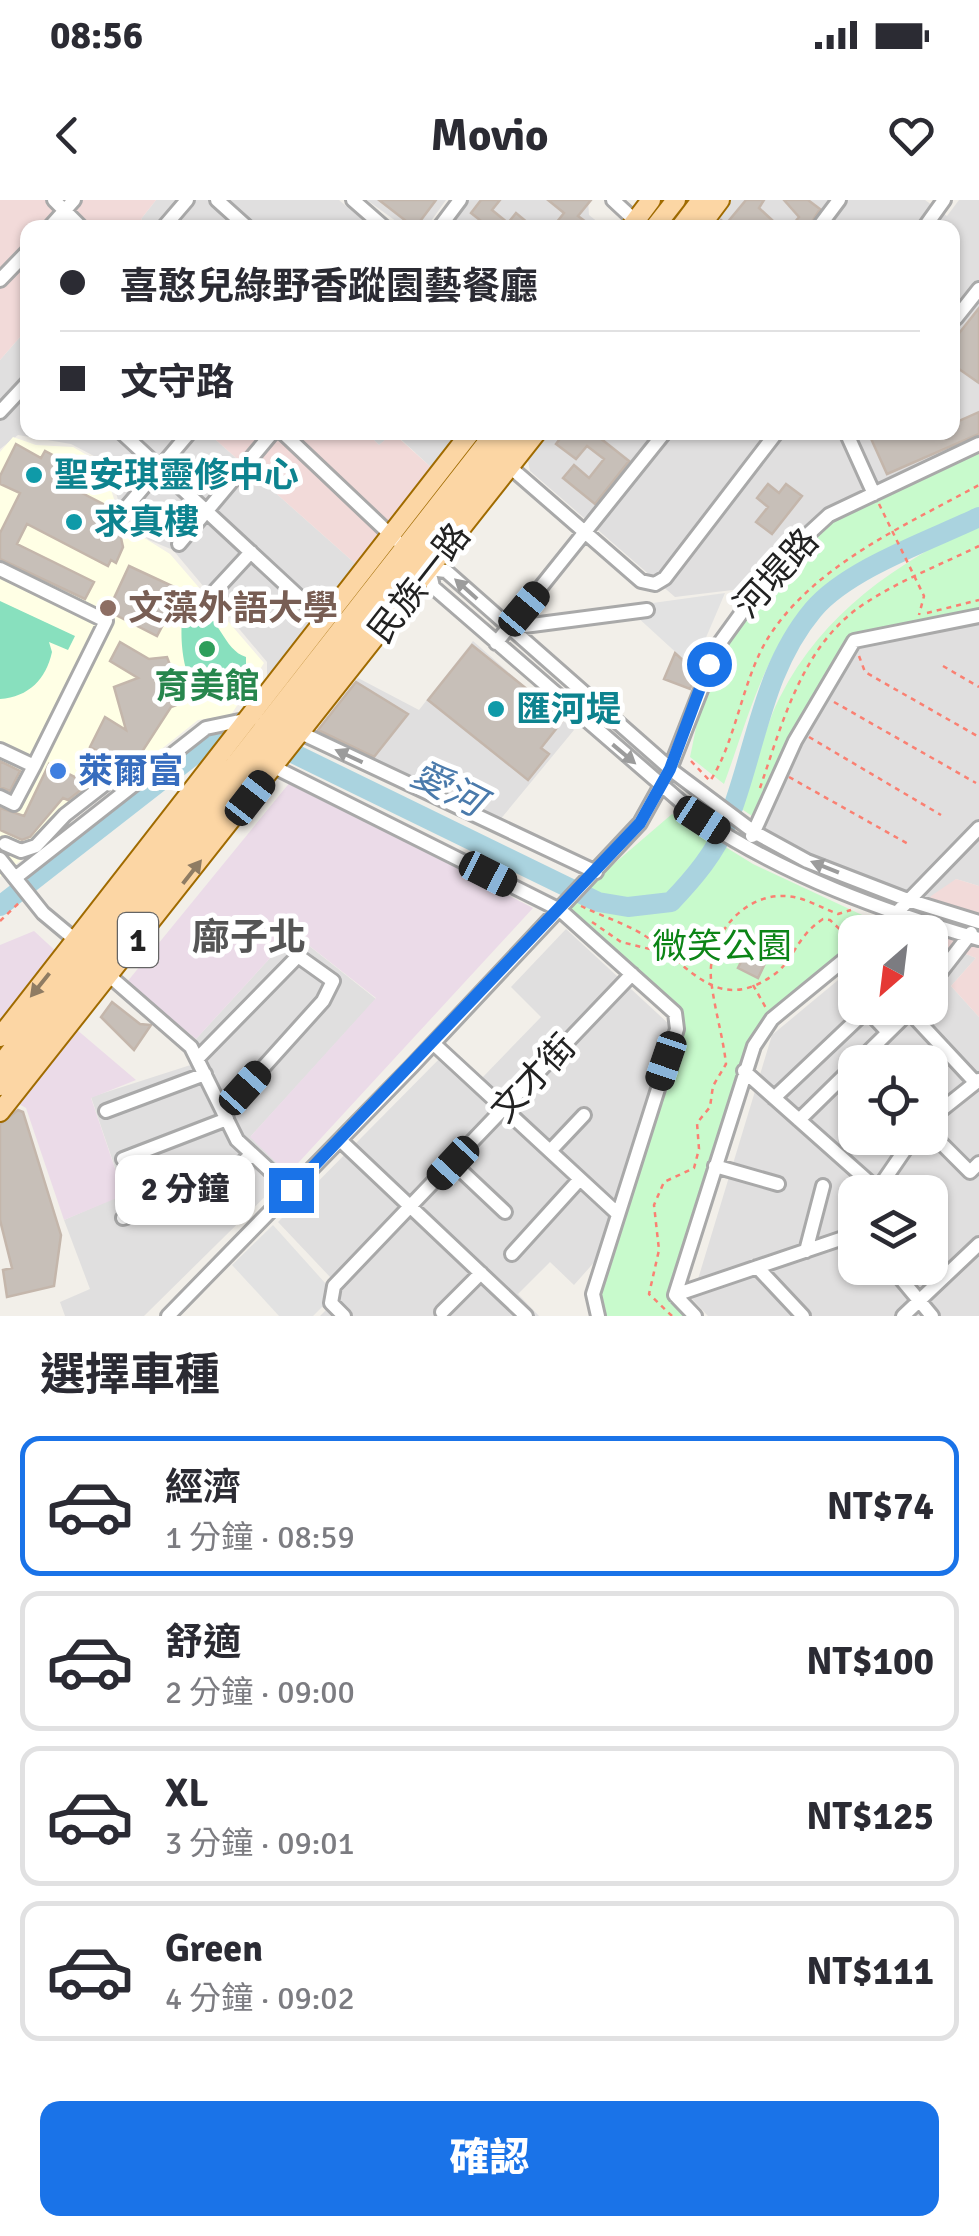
<!DOCTYPE html>
<html lang="zh-TW">
<meta charset="utf-8">
<style>
:root{--surface:#fff;--page:#f7f7f7;--text:#2b2b33;--muted:#7c7c81;--line:#e1e1e2;--accent:#1a73e8}
body{margin:0;font-family:Signika,"Noto Sans TC",sans-serif;background:var(--page);color:var(--text);height:100vh;display:flex;flex-direction:column;font-size:38px;white-space:nowrap}
*{box-sizing:border-box;margin:0}
p{font-size:32px;color:var(--muted)}
.icon{flex:none;width:55px;height:55px;fill:none;stroke:currentColor;stroke-width:2;stroke-linecap:round;stroke-linejoin:round}
.map{position:relative;height:1116px;overflow:hidden}
.sheet{display:flex;flex-direction:column;background:var(--surface);flex:1}
.sheet>*{flex:none}
.hud{position:absolute;left:20px;top:20px;width:940px;height:220px;border-radius:20px;box-shadow:0 2px 8px #0004;display:grid;align-content:center;height:220px;padding:0 40px;background:var(--surface)}
.needle{width:65px;rotate:208deg}
.buttons{position:absolute;left:838px;top:715px;display:grid;gap:20px}
.buttons a{display:grid;place-items:center;width:110px;height:110px;border-radius:20px;background:var(--surface);box-shadow:0 2px 8px #0004;font-size:50px}
.end{position:absolute;width:45px;height:45px;margin:-22px;border:12px solid #1a73e8;background:#fff;box-shadow:0 0 0 5px #fff}
.from{border-radius:50%}
.bubble{position:absolute;height:70px;border-radius:20px;background:var(--surface);box-shadow:0 2px 8px #0004;font-size:32px;font-weight:800;line-height:70px;text-align:center}
.car{position:absolute;width:30px;height:60px;margin:-30px -15px;border-radius:12px;box-shadow:0 0 8px 2px #0007;background:linear-gradient(#222 24%,#8ab4d8 0 40%,#222 0 76%,#8ab4d8 0 86%,#222 0)}
.hud b{display:flex;align-items:center;gap:35px;height:95px;font-size:38px}
.hud b+b{border-top:2px solid var(--line)}
.hud i{width:25px;height:25px;background:var(--text)}
ul{padding:0;list-style:none}
li{display:flex;align-items:center;gap:30px;height:140px;margin:0 20px 15px;padding:0 20px;border:5px solid var(--line);border-radius:20px}
li div{flex:1}
li b{display:block;font-size:38px}
li em{font-style:normal;font-weight:800}
li.on{border-color:var(--accent)}
li>.icon{width:90px;height:90px;stroke-width:1.5}
h2{padding:0 40px;font-size:45px;line-height:120px}
.action{display:flex;gap:20px;margin-top:auto;padding:20px 40px}
.action a{flex:1;height:115px;border-radius:20px;background:var(--accent);color:#fff;font-size:40px;font-weight:800;line-height:115px;text-align:center}
.status{display:flex;justify-content:space-between;align-items:center;height:70px;padding:0 50px;background:var(--surface);direction:ltr}
.status svg{height:28px;fill:currentColor}
header{display:flex;justify-content:space-between;align-items:center;height:130px;padding:0 40px;background:var(--surface);font-size:45px;font-weight:800}
.map>svg:first-child{display:block}
.residential{fill:#e0dfdf;fill-rule:evenodd}
.commercial{fill:#f2dad9}
.industrial{fill:#ebdbe8}
.education{fill:#ffffe5}
.park{fill:#c8facc}
.pitch{fill:#88e0be}
.parking{fill:#e2e2e2}
.lines{fill:none;stroke-linecap:round;stroke-linejoin:round}
.river{stroke:#aad3df;stroke-width:20}
.building{fill:#c7bfb8;stroke:#c4b6ab;stroke-width:2.5}
.minor-casing{stroke:#a9a9a9;stroke-width:18}
.major-casing{stroke:#a06b00;stroke-width:22}
.path{stroke:#fa8072;stroke-width:2.5;stroke-dasharray:5 5;stroke-linecap:butt}
.minor{stroke:#fff;stroke-width:12}
.major{stroke:#fcd6a4;stroke-width:18}
.oneway{fill:#9c9c9c}
.oneway2{fill:#8f7c63}
.route{stroke:#1a73e8;stroke-width:12}
.culture-dot{fill:#0f9aa8;stroke:#fff;stroke-width:4}
.education-dot{fill:#8d6e63;stroke:#fff;stroke-width:4}
.leisure-dot{fill:#2e9e5b;stroke:#fff;stroke-width:4}
.shop-dot{fill:#3f7fe0;stroke:#fff;stroke-width:4}
.labels{text-anchor:middle;stroke-width:10;stroke-linejoin:round;paint-order:stroke}
.shield{fill:#fff;stroke:#646464;stroke-width:2.5}
.shield-label{font-size:32px;font-weight:bold;fill:#222}
.culture-label{font-size:35px;font-weight:bold;fill:#0d838f;stroke:#fff;text-anchor:start}
.street-label{font-size:35px;fill:#222;stroke:#fff}
.education-label{font-size:35px;font-weight:bold;fill:#785e54;stroke:#fff;text-anchor:start}
.leisure-label{font-size:35px;font-weight:bold;fill:#27864d;stroke:#fff}
.shop-label{font-size:35px;font-weight:bold;fill:#366cbe;stroke:#fff;text-anchor:start}
.park-label{font-size:35px;fill:#0c8416;stroke:#fff}
.water-label{font-size:38px;font-style:italic;fill:#4a7aab;stroke:#fff}
.neighbourhood-label{font-size:38px;font-weight:bold;fill:#555;stroke:#fff}
</style>
<div class="status"><b>08:56</b><svg viewBox="0 0 49 12"><path d="M0 12V9h3v3zM5 12V6h3v6zM10 12V3h3v9zM15 12V0h3v12zM26 1h20v11H26zM47 4h2v5h-2z"/></svg></div>
<header><svg class="icon" aria-label="back" viewBox="0 0 24 24"><path d="M15 5l-7 7 7 7"/></svg>Movio<svg class="icon" aria-label="heart" viewBox="0 0 24 24"><path d="M12 20l-8-8c-3-5 5-10 8-4 3-6 11-1 8 4z"/></svg></header>
<div class="map">
<svg width="979" height="1116" viewBox="0 0 979 1116">
<rect width="100%" height="100%" fill="#f2efe9"/>
<!-- residential -->
<path class="residential" d="M156 0H339L371 27 151 28 141 19Z
M367 0H446L426 28 404 27Z
M462 0H588L589 15 604 27 456 28 447 21Z
M725 0H925L947 16 959 0H979V237L819 317 749 388 675 397 530 271 527 256 545 233 952 232V28L704 27Z
M27 129 28 232 208 233 358 366 271 483 267 478V462L173 350 149 340 124 319 111 277 94 256 71 244 18 235 0 249V160Z
M367 233H463L434 270 394 233 379 245Z
M979 408V686L956 679 921 716 794 661 748 634 793 534 853 434Z
M473 441 574 530 499 621 318 530 358 478 419 510Z
M566 729 670 825 598 1058 574 1085 550 1062 518 1094 539 1116H320L328 1108 331 1078 278 1022 449 849 482 878 541 817 511 787Z
M293 733 376 799 251 936 288 974 144 1116H65L60 1102 90 1089 64 1020 124 994 91 897 203 861 196 839Z
M930 740 976 758 951 786 979 817V1116H708L692 1099 772 835 855 766V808H930ZM855 862H930V938H855ZM855 992H930V1068H855Z"/>
<!-- commercial -->
<path class="commercial" d="M0 0H156L141 19 151 27 28 28 27 129 0 160Z
M208 233H367L379 245 393 233 434 270 358 366Z
M956 679 979 686V817L951 786 976 758 930 740V732H913L931 696Z"/>
<!-- industrial -->
<path class="industrial" d="M291 581 533 708 288 974 250 937 376 798 293 733 196 839 127 782Z
M34 731 59 754 0 826V745Z
M76 829 136 880 91 898 124 995 64 1020 26 908 17 903Z"/>
<!-- education -->
<path class="education" d="M13 237 36 245 73 247 92 258 106 274 122 324 170 354 264 463 231 515 198 520 0 677V252Z"/>
<!-- park -->
<path class="park" d="M979 250V310C917 339 837 363 795 420 760 467 744 530 724 584L690 557C696 530 700 500 710 475 733 418 778 361 827 324 860 298 938 270 979 250Z
M979 323V408L853 434 793 534 752 616 733 603C757 576 763 529 780 497 823 412 896 364 979 323Z
M672 614 753 664 875 721V726L868 732H855V745L763 829 675 1094 695 1116H598L593 1094 675 821 559 711Z"/>
<!-- pitch -->
<path class="pitch" d="M0 401 75 436 68 450 49 442 52 452C46 479 29 497 0 499Z
M194 405C219 414 223 450 246 457V481H235L225 497C180 507 179 437 183 408Z"/>
<!-- parking -->
<path class="parking" d="M725 393 693 468 635 415 631 406Z
M273 1025 326 1084 325 1104 313 1116H279L232 1065Z"/>
<g class="lines">
<!-- river -->
<path class="river" d="M270 542 598 702 628 707 671 702C694 678 716 652 728 621 756 550 762 471 813 410 847 369 931 340 979 317
M0 706 208 544 242 538"/>
</g>
<!-- building -->
<path class="building" d="M379 0H436L415 28Z
M481 0H500L492 10 508 23 516 13 534 28H490L471 13Z
M548 0H591L578 16 586 22 582 28H552L564 13Z
M746 0H764L759 8 772 20 766 28H715L721 20 726 24Z
M784 0H808L820 9 808 28H790L799 17Z
M979 108V183L952 164V127L960 132Z
M979 212V234L887 274 868 232H952V224Z
M565 232H605L600 238 629 261 595 304 563 278 574 265 589 278 604 259 587 246 576 259 556 244Z
M16 244 41 258 45 251 62 260 53 278 115 310 123 347 116 363 111 360 108 366 27 324 17 344 94 382 85 399 0 359V333L20 293 0 284V276Z
M768 284 779 293 786 284 802 296 772 334 756 322 768 307 757 298Z
M129 366 181 390 157 436 108 411Z
M120 442 149 459 167 457 184 502 171 507 127 575 117 568 108 569 68 600 63 598 30 637 22 640 0 630V608L24 616 49 564 75 577 112 559 90 547 105 517 126 530 114 487 138 478 110 461Z
M472 445 564 519 541 548 549 554 528 580 428 500Z
M675 453 697 473 690 489 664 479Z
M356 482 408 514 374 557 318 530Z
M0 561 20 571 10 591 0 587Z
M751 742 771 751 758 778 738 768Z
M112 802 140 824 151 825 134 850 101 817Z
M18 910 23 912 61 1035 54 1086 7 1097 3 1070 12 1068 0 1020V924Z"/>
<g class="lines">
<!-- minor casing -->
<g class="minor-casing">
<path id="minor" d="M54 0 82 28
M217 0 248 28
M353 0 385 28
M613 0 643 28
M49 28 74 0
M163 28 187 0
M439 28 460 0
M818 28 839 0
M924 28 944 0
M0 80 28 51
M952 115 956 118 979 89
M0 212 28 182
M121 232 326 422
M282 232 396 340
M846 232 874 294
M510 267 641 381 655 384 665 378 777 232
M125 309 190 232
M179 344 273 232
M0 369 106 421 34 566 0 550
M429 369 433 387 702 620C787 676 882 711 979 739
M429 369 446 371 674 572 754 632 807 661 908 700 979 722
M214 392 251 352
M509 428 647 410
M496 443 665 232
M301 533 596 672
M274 567 560 710 675 813 677 829 593 1094 598 1116
M0 597 14 604 34 566
M752 636 795 541 854 441 979 416
M5 644 21 651 36 646 65 615 114 577
M0 659 43 713 79 743
M15 678 206 528 249 519
M878 732 979 628
M105 772 191 847 237 940 291 990
M930 786 971 733
M906 808 975 882
M434 844 618 1014
M197 859 298 756 333 781 323 801 223 912
M858 862 913 808
M744 871 878 990
M774 898 867 810 888 832
M106 911 205 874
M930 919 979 880
M799 920 855 865
M930 932 970 972 979 963
M340 940 526 1116
M550 951 584 915
M123 959 227 919
M453 963 505 1012
M715 966 778 984
M876 992 913 938
M123 1018 211 990 252 954
M806 1051 823 986
M512 1054 580 979
M757 1067 803 1116
M892 1068 932 1116
M675 1095 754 846 772 819 855 751
M675 1095 855 1034
M675 1095 695 1116
M442 1112 481 1073
M168 1116 412 866 640 623 670 569 719 444 779 361 829 315 979 244
M344 1116 331 1103 334 1086 632 774
M903 1116 979 1044"/>
</g>
<!-- major casing -->
<g class="major-casing">
<path id="major" d="M630 28 651 0
M654 28 676 0
M680 28 701 0
M699 28 720 0
M0 837 471 232
M0 865 495 232
M0 886 515 232
M0 912 537 232"/>
</g>
<!-- path -->
<path class="path" d="M879 304 924 396 919 415
M927 413 979 400
M859 456 865 472 979 537
M943 466 979 487
M834 502 976 583
M809 537 941 615
M691 561 710 581C736 542 742 480 768 438 814 365 906 325 979 285
M789 577 910 645
M760 588C783 521 803 442 867 402 901 380 942 364 979 346
M581 706C603 717 631 725 651 740 691 768 718 813 772 776 794 762 795 737 823 719L830 720 849 738
M0 721 21 701
M592 722 621 742 662 752
M850 740 856 728
M753 785 766 808
M672 1116 649 1094 659 1050 654 1005 664 982 694 968 699 949 697 923 710 907 713 886 726 864C723 836 714 808 711 779 707 735 747 688 794 697 809 700 824 709 838 714L851 710"/>
<!-- minor -->
<use href="#minor" class="minor"/>
<!-- major -->
<use href="#major" class="major"/>
</g>
<!-- one-way arrows -->
<defs><path id="oneway-solid" d="M-6-.8H1V-3.2L6.5 0L1 3.2V.8H-6Z" transform="scale(2.5)"/></defs>
<g class="oneway">
<use href="#oneway-solid" transform="translate(466 389) rotate(-138)"/>
<use href="#oneway-solid" transform="translate(624 554) rotate(40)"/>
<use href="#oneway-solid" transform="translate(349 556) rotate(-155)"/>
<use href="#oneway-solid" transform="translate(825 667) rotate(-158)"/>
</g>
<g class="oneway2">
<use href="#oneway-solid" transform="translate(192 672) rotate(-52)"/>
<use href="#oneway-solid" transform="translate(40 785) rotate(129)"/>
</g>
<g class="lines">
<!-- route -->
<path class="route" d="M291 990 640 623 670 569 709 464"/>
</g>
<!-- markers -->
<g class="culture-dot">
<circle cx="34" cy="275" r="10"/>
<circle cx="74" cy="322" r="10"/>
<circle cx="496" cy="509" r="10"/>
</g>
<circle class="education-dot" cx="108" cy="408" r="10"/>
<circle class="leisure-dot" cx="207" cy="449" r="10"/>
<circle class="shop-dot" cx="58" cy="571" r="10"/>
<g class="labels">
<!-- shield labels -->
<rect class="shield" x="118" y="713" width="40" height="54" rx="8"/>
<g class="shield-label">
<text x="138" y="751">1</text>
</g>
<!-- culture labels -->
<g class="culture-label">
<text x="54" y="287">聖安琪靈修中心</text>
<text x="94" y="334">求真樓</text>
<text x="516" y="521">匯河堤</text>
</g>
<!-- street labels -->
<g class="street-label">
<text transform="translate(776 373) rotate(-48)" y="12">河堤路</text>
<text transform="translate(419 383) rotate(-52)" y="12">民族一路</text>
<text transform="translate(533 878) rotate(-47)" y="12">文才街</text>
</g>
<!-- education labels -->
<g class="education-label">
<text x="128" y="420">文藻外語大學</text>
</g>
<!-- leisure labels -->
<g class="leisure-label">
<text x="207" y="498">育美館</text>
</g>
<!-- shop labels -->
<g class="shop-label">
<text x="78" y="583">萊爾富</text>
</g>
<!-- park labels -->
<g class="park-label">
<text x="722" y="758">微笑公園</text>
</g>
<!-- water labels -->
<g class="water-label">
<text transform="translate(448 588) rotate(27)" y="13">愛河</text>
</g>
<!-- neighbourhood labels -->
<g class="neighbourhood-label">
<text x="249" y="750">廍子北</text>
</g>
</g>
</svg>
<div class="buttons">
<a><svg class="needle" viewBox="-14 -14 28 28"><path d="M0-13l5 13h-10z" fill="#e53935"/><path d="M0 13l5-13h-10z" fill="#7c7c81"/></svg></a>
<a><svg class="icon" aria-label="locate" viewBox="0 0 24 24"><circle cx="12" cy="12" r="6"/><path d="M12 2v4M12 18v4M2 12h4M18 12h4"/></svg></a>
<a><svg class="icon" aria-label="layers" viewBox="0 0 24 24"><path d="M12 4l9 5-9 5-9-5zM3 14l9 5 9-5"/></svg></a>
</div>
<i class="end from" style="left:709px;top:464px"></i>
<i class="end" style="left:291px;top:990px"></i>
<div class="bubble" style="left:115px;top:955px;width:140px">2 分鐘</div>
<i class="car" style="left:524px;top:409px;rotate:40deg"></i>
<i class="car" style="left:250px;top:598px;rotate:38deg"></i>
<i class="car" style="left:702px;top:620px;rotate:123deg"></i>
<i class="car" style="left:488px;top:674px;rotate:117deg"></i>
<i class="car" style="left:666px;top:861px;rotate:199deg"></i>
<i class="car" style="left:245px;top:888px;rotate:42deg"></i>
<i class="car" style="left:453px;top:963px;rotate:223deg"></i>
<div class="hud">
<b><i class="from"></i>喜憨兒綠野香蹤園藝餐廳</b>
<b><i></i>文守路</b>
</div>
</div>
<section class="sheet">
<h2>選擇車種</h2>
<ul>
<li class="on"><svg class="icon" aria-label="car" viewBox="0 0 24 24"><path d="M5 17H2v-5l4-1 3-4h7l3 4 3 1v5h-3M9 17h6M6 11h13"/><circle cx="7" cy="17" r="2"/><circle cx="17" cy="17" r="2"/></svg><div><b>經濟</b><p>1 分鐘 · 08:59</p></div><em>NT$74</em></li>
<li><svg class="icon" aria-label="car" viewBox="0 0 24 24"><path d="M5 17H2v-5l4-1 3-4h7l3 4 3 1v5h-3M9 17h6M6 11h13"/><circle cx="7" cy="17" r="2"/><circle cx="17" cy="17" r="2"/></svg><div><b>舒適</b><p>2 分鐘 · 09:00</p></div><em>NT$100</em></li>
<li><svg class="icon" aria-label="car" viewBox="0 0 24 24"><path d="M5 17H2v-5l4-1 3-4h7l3 4 3 1v5h-3M9 17h6M6 11h13"/><circle cx="7" cy="17" r="2"/><circle cx="17" cy="17" r="2"/></svg><div><b>XL</b><p>3 分鐘 · 09:01</p></div><em>NT$125</em></li>
<li><svg class="icon" aria-label="car" viewBox="0 0 24 24"><path d="M5 17H2v-5l4-1 3-4h7l3 4 3 1v5h-3M9 17h6M6 11h13"/><circle cx="7" cy="17" r="2"/><circle cx="17" cy="17" r="2"/></svg><div><b>Green</b><p>4 分鐘 · 09:02</p></div><em>NT$111</em></li>
</ul>
<div class="action"><a>確認</a></div>
</section>
